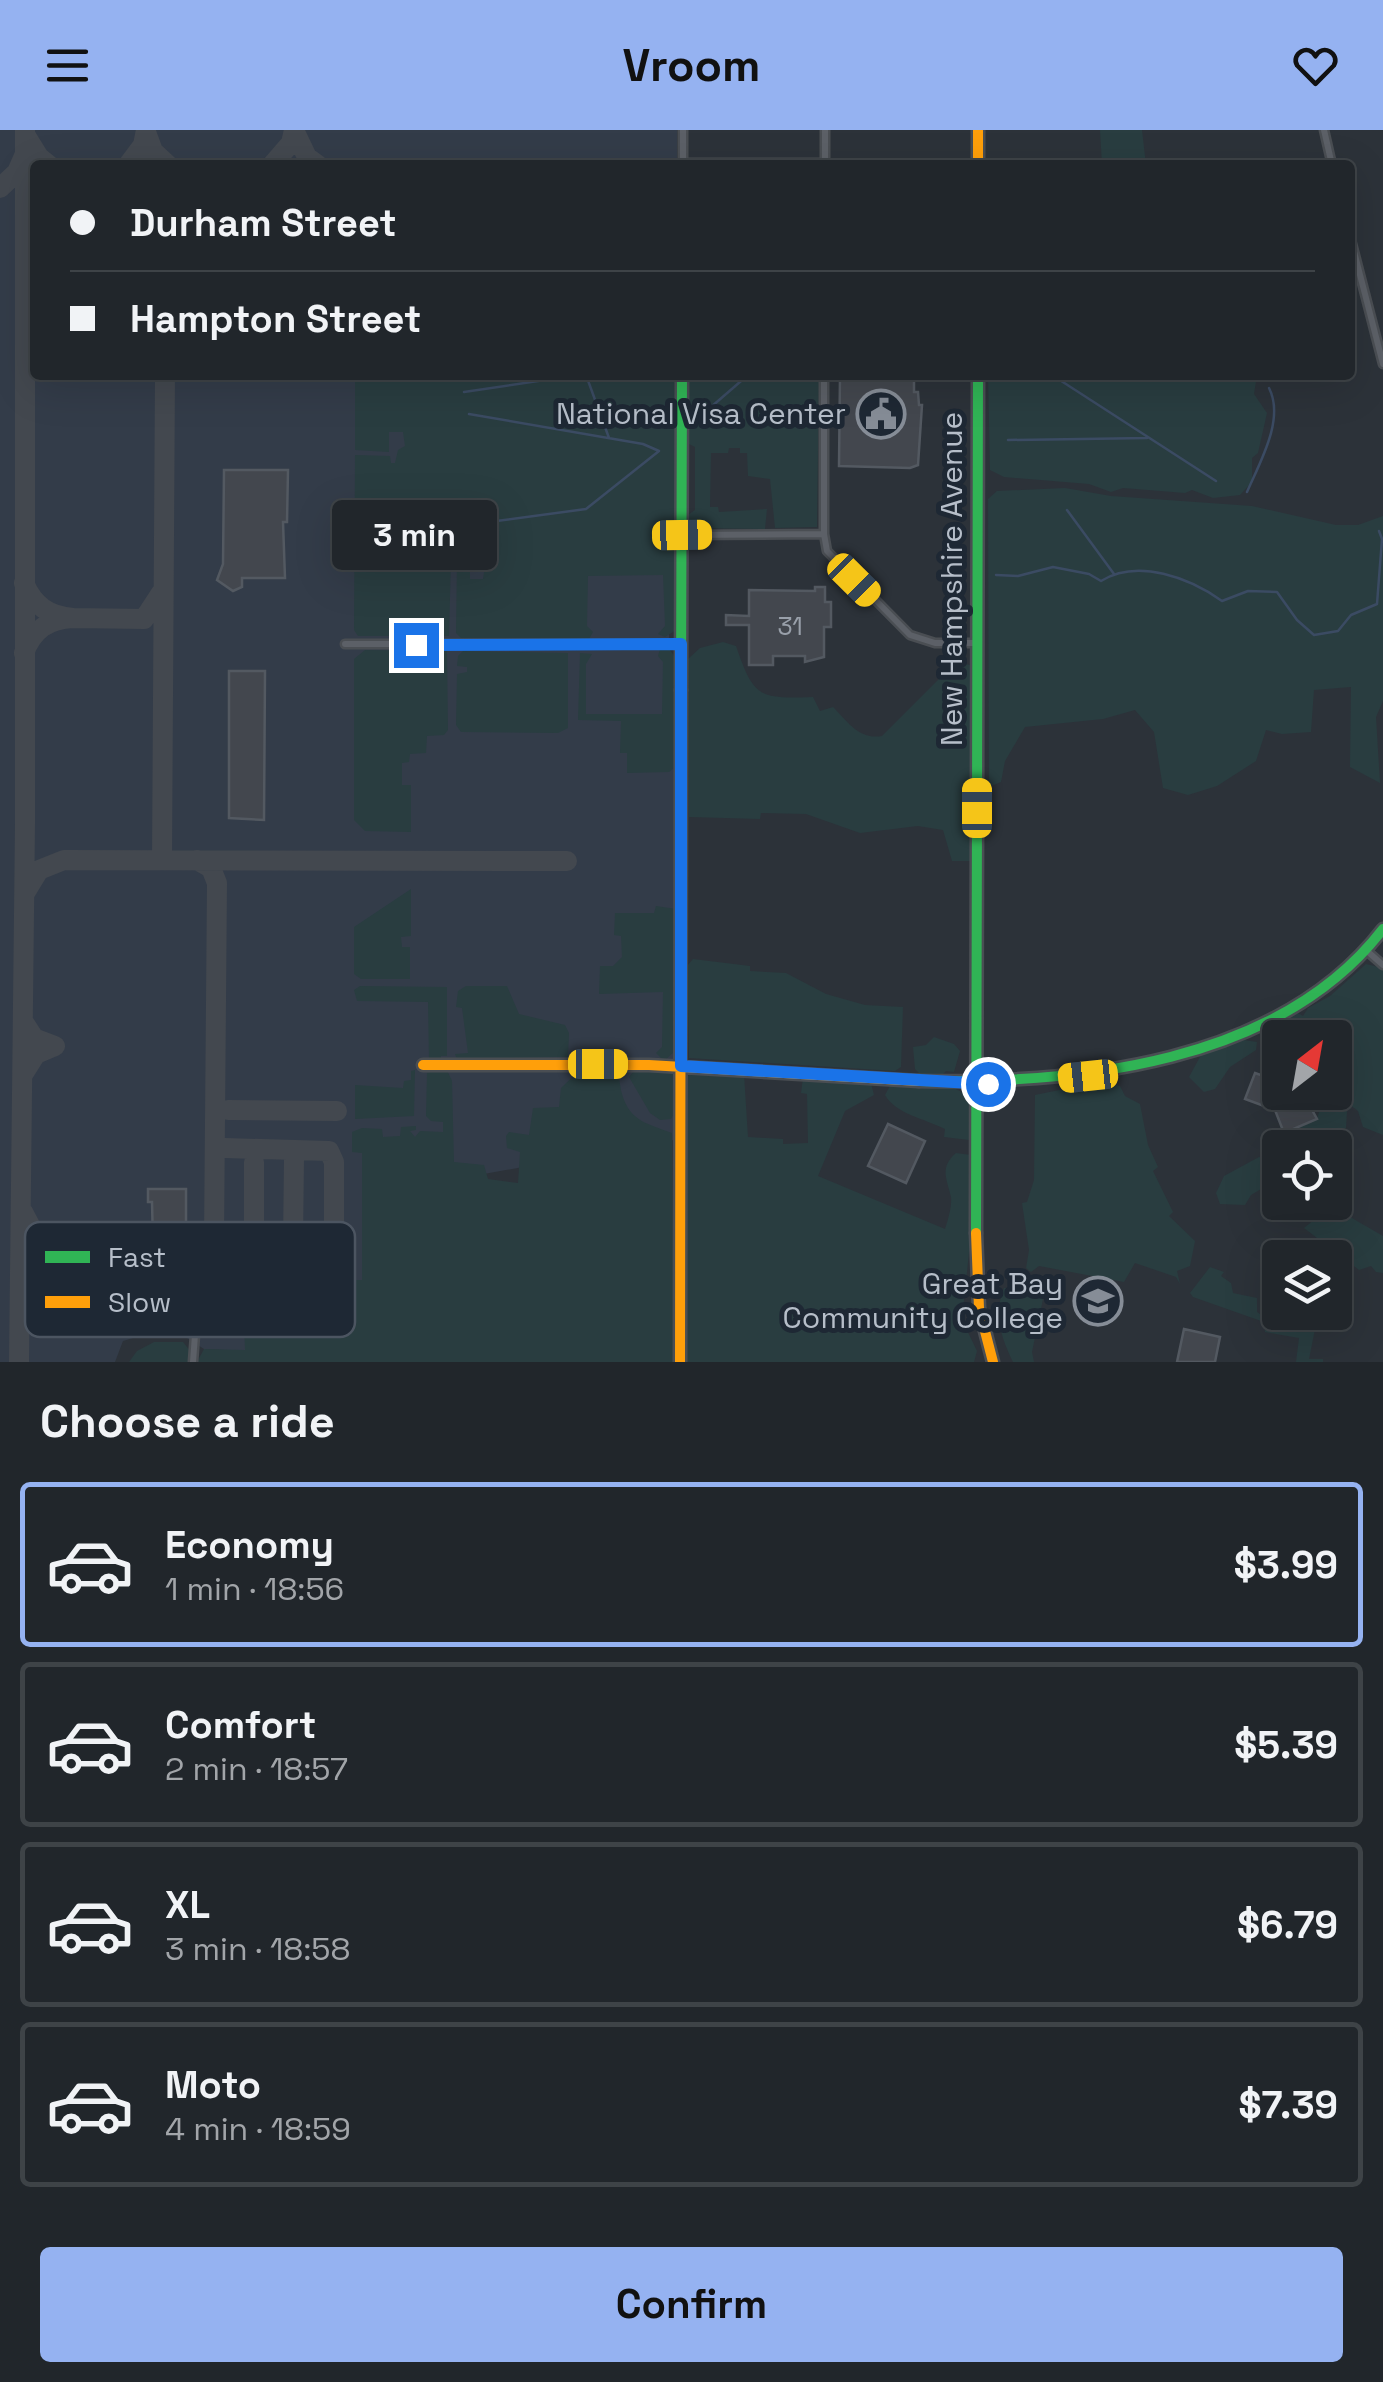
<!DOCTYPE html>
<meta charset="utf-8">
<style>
:root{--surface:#21262b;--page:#292e33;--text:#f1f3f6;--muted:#a2a5a9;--line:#3e4347;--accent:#95b2f1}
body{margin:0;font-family:"Space Grotesk",sans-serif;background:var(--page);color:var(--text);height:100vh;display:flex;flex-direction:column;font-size:38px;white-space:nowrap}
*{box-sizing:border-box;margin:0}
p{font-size:32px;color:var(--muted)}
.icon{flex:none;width:55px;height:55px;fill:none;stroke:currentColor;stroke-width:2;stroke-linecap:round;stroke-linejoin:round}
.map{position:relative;height:1232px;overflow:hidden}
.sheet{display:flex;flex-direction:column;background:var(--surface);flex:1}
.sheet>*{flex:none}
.hud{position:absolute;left:30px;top:30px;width:1325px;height:220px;border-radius:10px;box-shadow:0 10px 40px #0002,0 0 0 2px var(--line);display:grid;align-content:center;height:220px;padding:0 40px;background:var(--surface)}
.needle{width:65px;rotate:31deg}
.tools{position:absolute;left:1262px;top:890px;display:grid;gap:20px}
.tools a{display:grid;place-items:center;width:90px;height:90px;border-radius:10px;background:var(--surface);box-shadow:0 10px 40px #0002,0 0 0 2px var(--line);font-size:50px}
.end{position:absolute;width:45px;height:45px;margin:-22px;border:12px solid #1a73e8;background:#fff;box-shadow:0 0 0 5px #fff}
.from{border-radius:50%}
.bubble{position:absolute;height:70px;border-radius:10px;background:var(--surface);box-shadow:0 10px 40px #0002,0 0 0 2px var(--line);font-size:32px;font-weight:700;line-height:70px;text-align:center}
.car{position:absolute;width:30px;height:60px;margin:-30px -15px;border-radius:12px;box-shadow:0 0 8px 2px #0007;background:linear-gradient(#f5c518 24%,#345 0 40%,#f5c518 0 76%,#345 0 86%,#f5c518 0)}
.hud b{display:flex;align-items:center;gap:35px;height:95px;font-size:38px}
.hud b+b{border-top:2px solid var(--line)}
.hud i{width:25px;height:25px;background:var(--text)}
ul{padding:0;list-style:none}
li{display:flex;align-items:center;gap:30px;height:165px;margin:0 20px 15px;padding:0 20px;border:5px solid var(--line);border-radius:10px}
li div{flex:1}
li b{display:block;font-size:38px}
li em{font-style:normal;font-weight:700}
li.on{border-color:var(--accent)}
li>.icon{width:90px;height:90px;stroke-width:1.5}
h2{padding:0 40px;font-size:45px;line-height:120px}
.button{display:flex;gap:20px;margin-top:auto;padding:20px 40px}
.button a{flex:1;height:115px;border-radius:10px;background:var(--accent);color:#111;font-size:40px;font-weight:700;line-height:115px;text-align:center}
header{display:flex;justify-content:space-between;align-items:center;height:130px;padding:0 40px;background:var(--accent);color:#111;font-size:45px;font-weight:700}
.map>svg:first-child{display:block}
.airport{fill:#333c49}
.green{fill:#293d40}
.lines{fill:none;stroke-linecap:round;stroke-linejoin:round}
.stream{stroke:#3b4b63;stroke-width:2.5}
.taxiway{stroke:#43484f;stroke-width:20}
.building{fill:#43474e;stroke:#535961;stroke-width:2.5}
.street-casing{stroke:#4a4e53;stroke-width:11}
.fast-casing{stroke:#4a4e53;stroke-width:15}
.slow-casing{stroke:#4a4e53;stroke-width:15}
.street{stroke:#5c6067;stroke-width:6}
.fast{stroke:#30b455;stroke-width:10}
.slow{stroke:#ff9f0a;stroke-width:10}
.route{stroke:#1a73e8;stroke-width:12}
.labels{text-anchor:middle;stroke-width:10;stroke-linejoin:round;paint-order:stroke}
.number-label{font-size:25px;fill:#99a0aa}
.poi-label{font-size:30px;fill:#b6bec9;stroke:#1e2834;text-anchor:end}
.street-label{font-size:30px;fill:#b6bec9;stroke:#1e2834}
.key{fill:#1e2834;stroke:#4c5561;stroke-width:2.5}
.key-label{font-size:28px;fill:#b6bec9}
</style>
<header><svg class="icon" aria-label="menu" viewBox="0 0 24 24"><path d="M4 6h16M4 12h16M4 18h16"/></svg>Vroom<svg class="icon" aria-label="heart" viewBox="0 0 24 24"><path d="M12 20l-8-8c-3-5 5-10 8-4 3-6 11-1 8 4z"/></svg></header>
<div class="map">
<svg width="1383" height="1232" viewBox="0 0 1383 1232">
<rect width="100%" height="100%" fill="#2c3239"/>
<!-- airport -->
<path class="airport" d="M0 0H677V35H35V245H668L667 444 677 741 674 1010 445 1051 360 1166 245 1221 204 1219 184 1206 143 1205 123 1211 115 1232H0Z"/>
<!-- green -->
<path class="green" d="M1100 0H1142L1146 35H1102Z
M355 245H677L676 500 665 507 658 504 665 496 663 445 588 446 587 496 593 502 589 509 461 508 456 503 457 430H470V449H483L486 429 454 426 451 429 449 506H358L354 500 355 325 390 326 391 333H395L398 320 405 316 403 302H389V322L355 320Z
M688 245H819L817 397 775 398 770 349 748 346 747 323H740V318H729L728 323H711L710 377H718L719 382 767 379 765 399 689 398 688 385 695 380V317L687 313Z
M988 245H1257L1254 264 1267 283 1258 323 1252 328V352L1240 365 1213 368 1192 360 1185 363 1123 358 1111 362 1089 354 1004 347 990 340Z
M1065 358 1111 366 1252 376 1336 395H1358L1383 386V571L1376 587 1380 653 1350 637 1351 557 1314 560 1311 602 1282 604 1266 600 1256 631 1217 656 1188 665 1163 658 1154 602 1135 580 1103 589 1025 597 1005 631 1001 652 989 657 988 369 997 361Z
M723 512 736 516C754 568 759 569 813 567L820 581 833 577C848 592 859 610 882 606L940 548 944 524 965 526V534L970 535 971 731H952L943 700 918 696 860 703 806 684 761 683 760 689 689 687 688 529 700 518Z
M660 519 670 520 677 530 676 636 669 642 627 643V623H620L621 591 578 590 580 523 592 524 586 534V584H662L663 532 658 526Z
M365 520 447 521 448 600 444 605 427 606 426 623 410 624 409 632 402 633V655H411V702L365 701 354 690V529Z
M463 521 568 523V598L558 603 461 602 456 595 457 544 467 542V537L457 536 458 526Z
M411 759V806L401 807 402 817H410V849H361L354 844V797Z
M656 776 676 779 675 921 664 931 656 923 662 917 663 862 599 864 600 836H613L622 827 621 806 614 805 615 783H654Z
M693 829 750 836V841L786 843 826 864 865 875 903 877 901 937 895 941 689 928 687 836Z
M1366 834 1383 838V1005L1363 997 1358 981 1345 971C1352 946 1335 932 1335 908H1280V912L1268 903 1273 895 1298 883 1303 886 1308 878 1330 866Z
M360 856 447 857V926H441V931L429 930 428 872 357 871 354 860Z
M466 856H507L519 884 565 895 569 903 568 927 457 929 455 924 468 923 462 878 456 877 458 861Z
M934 907 954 914 960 921 954 942 946 941 941 946 920 944 915 939 913 917 926 915Z
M1244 910 1257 912 1256 920 1230 937 1215 959 1204 962 1189 947 1201 925Z
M446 938 452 951 454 1032 484 1035 488 1049 518 1053 520 1022 507 1018 506 1006 509 1002 529 1005 533 978 559 977 561 958 582 938 614 940C621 948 619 953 622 964 630 992 649 994 672 1003L674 1232H197L204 1219 245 1220 243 1167 351 1164V1150H362V1023L352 1022V1002L362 998 382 999 383 1007 400 1006 401 997 416 996V1000L410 1001 415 1007 420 1001 443 1002V992L431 991 426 986 427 943Z
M636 938 673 942 675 982 671 989 660 990 650 983 629 947Z
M415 940 414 986 355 989V955L403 958 404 951 411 950V941Z
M694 940 744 944 748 1007 783 1009V1014L808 1013 807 964 801 963 803 948 871 953 874 965 845 981 818 1046 945 1099C948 1090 952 1077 951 1067 947 1049 939 1038 956 1023L971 1025 970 1113 962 1190 977 1221 974 1232H685L686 948Z
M1103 951 1120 956 1125 966 1140 974 1148 1015 1158 1037 1153 1041 1173 1082 1169 1086 1195 1111 1190 1136 1177 1141 1180 1154 1176 1147 1135 1133 1124 1152 1039 1136 1031 1142 1026 1138 1029 1120 1022 1073 1027 1072 1034 1050 1035 965Z
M891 954C910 955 958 949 968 969 973 980 970 998 969 1010L944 1007 945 999C923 988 896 984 885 965Z
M1330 971 1347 981 1346 998 1309 1017 1280 1018V1028L1273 1023 1272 1018 1290 1002 1317 988 1323 972Z
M1259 1027C1270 1029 1275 1036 1279 1046L1276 1050 1251 1065 1245 1075 1220 1074 1216 1063 1224 1046Z
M1331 1076 1383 1106V1143L1376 1142 1371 1136 1359 1140 1304 1098Z
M1210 1137 1224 1142 1221 1146 1231 1153 1233 1163 1257 1168V1182L1264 1187H1273L1266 1169 1280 1171V1182L1291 1183 1295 1189 1315 1199 1309 1229H1323V1232H1296L1299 1208 1265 1202 1264 1192 1193 1167 1190 1163Z
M1035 1157 1043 1169 1032 1222 1034 1232H1013C1001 1207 993 1185 1004 1158Z
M154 1212H183L191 1222 190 1232H129L137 1221Z"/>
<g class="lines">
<!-- stream -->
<path class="stream" d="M586 245 609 308
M1052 245 1216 351
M464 262 578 245
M469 284 643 314 659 321 586 379 489 392
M696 290 748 245
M1008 310 1147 308
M1247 362C1260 332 1285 289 1269 258
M1067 380 1114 444
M996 445 1018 446 1053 437 1089 444 1101 451C1138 428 1190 448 1222 471L1248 461 1277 462 1297 490 1314 505 1338 501 1351 485 1377 474 1382 409 1379 401"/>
<!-- taxiway -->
<path class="taxiway" d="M294 0 307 27 318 35
M146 2 153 21 168 35
M26 6 39 27 49 35
M128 35 143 15 146 0
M272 35 291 13 294 0
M0 58 17 42 24 26
M73 488 144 489 161 463
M24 523C33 500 48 489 73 488 49 486 34 476 24 453
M162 730 165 245
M197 730 211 738 217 753 214 1110 220 1120 230 1121H322L334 1114V1032L329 1021 225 1018
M25 763 39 740 64 730 567 731
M23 891 34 908 55 916 36 924 24 943
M228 980 337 981
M294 1029 293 1112 302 1121
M53 1112H74
M254 1112V1032
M21 1136 35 1118 53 1112 34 1103 23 1082
M19 1232 25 694V0"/>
</g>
<!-- building -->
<path class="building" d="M840 245H914V262H918L919 275H922L918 335 910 338 839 336Z
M224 340H288L287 392H283L285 448H242V457L233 461 217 450 223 434Z
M815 457H825V472H831V497H824V527L805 532V526H773V535H749V495H726V485L749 486V460L815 461Z
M229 541H265L264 690 229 688Z
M1255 943 1269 948 1280 944V962H1309L1306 969 1317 989 1284 1003 1275 980 1245 969Z
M888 994 925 1011 906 1053 868 1036Z
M148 1059H186V1108H193L194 1145H187V1153H154L152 1072H148Z
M1184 1199 1220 1207 1215 1232H1177Z"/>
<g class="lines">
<!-- street casing -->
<g class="street-casing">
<path id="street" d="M825 0V34
M1324 0 1332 35
M683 33H825
M683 34V0
M1350 106 1383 234
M824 245V404L827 421 910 505 935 513H977
M682 405 824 404
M345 514H681
M1367 821 1383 835
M157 1164H198L193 1232"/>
</g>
<!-- fast casing -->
<g class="fast-casing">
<path id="fast" d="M681 560 682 245
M919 951C1077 954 1279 934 1383 799
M976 1103 978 245"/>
</g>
<!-- slow casing -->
<g class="slow-casing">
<path id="slow" d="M978 0V35
M423 935H649L919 951
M976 1103 979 1178 993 1232
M680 1232 681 560"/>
</g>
<!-- street -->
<use href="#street" class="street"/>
<!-- fast -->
<use href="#fast" class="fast"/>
<!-- slow -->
<use href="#slow" class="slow"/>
</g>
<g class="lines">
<!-- route -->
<path class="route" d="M416 515 681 514V936L988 954"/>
</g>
<!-- icons -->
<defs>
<g id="civic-ring" transform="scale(2.5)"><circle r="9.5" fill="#1e2834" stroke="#868d97" stroke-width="1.5"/><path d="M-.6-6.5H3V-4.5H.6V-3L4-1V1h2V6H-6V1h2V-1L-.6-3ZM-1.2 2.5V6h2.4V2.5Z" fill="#868d97"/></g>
<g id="university-ring" transform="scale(2.5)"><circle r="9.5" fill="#1e2834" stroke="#868d97" stroke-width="1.5"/><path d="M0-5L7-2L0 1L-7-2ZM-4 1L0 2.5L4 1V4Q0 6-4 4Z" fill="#868d97"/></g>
</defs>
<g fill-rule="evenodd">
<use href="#civic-ring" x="881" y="284"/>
<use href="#university-ring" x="1098" y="1171"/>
</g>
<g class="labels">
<!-- number labels -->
<g class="number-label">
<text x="790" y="505">31</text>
</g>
<!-- poi labels -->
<g class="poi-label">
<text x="846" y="294">National Visa Center</text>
<text x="1063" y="1164">Great Bay<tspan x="1063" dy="34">Community College</tspan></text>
</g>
<!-- street labels -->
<g class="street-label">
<text transform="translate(952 449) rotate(-90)" y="10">New Hampshire Avenue</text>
</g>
</g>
<!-- legend -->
<rect x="25" y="1092" width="330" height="115" rx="15" class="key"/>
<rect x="45" y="1121" width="45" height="12" fill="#30b455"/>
<rect x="45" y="1166" width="45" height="12" fill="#ff9f0a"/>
<g class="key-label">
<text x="108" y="1137">Fast</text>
<text x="108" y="1182">Slow</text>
</g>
</svg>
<div class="tools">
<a><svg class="needle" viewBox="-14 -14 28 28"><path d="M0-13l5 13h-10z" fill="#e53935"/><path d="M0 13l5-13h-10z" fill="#a2a5a9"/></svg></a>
<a><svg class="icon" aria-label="locate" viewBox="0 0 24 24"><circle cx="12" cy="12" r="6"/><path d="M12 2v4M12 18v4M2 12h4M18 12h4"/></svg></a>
<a><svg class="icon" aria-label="layers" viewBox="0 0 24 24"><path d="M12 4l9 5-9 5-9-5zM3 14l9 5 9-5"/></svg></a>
</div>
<i class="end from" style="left:988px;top:954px"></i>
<i class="end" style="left:416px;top:515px"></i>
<div class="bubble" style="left:332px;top:370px;width:165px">3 min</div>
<i class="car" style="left:682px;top:405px;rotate:89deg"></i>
<i class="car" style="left:854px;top:450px;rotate:135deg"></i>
<i class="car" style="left:977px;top:678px;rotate:0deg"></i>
<i class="car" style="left:598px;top:934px;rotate:90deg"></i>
<i class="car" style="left:1088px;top:946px;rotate:264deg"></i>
<div class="hud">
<b><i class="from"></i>Durham Street</b>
<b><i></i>Hampton Street</b>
</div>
</div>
<section class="sheet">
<h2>Choose a ride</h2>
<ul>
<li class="on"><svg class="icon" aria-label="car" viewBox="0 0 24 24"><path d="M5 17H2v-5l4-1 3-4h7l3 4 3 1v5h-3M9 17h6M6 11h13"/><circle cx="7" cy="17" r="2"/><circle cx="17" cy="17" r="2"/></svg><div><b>Economy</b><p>1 min · 18:56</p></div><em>$3.99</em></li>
<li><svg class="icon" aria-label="car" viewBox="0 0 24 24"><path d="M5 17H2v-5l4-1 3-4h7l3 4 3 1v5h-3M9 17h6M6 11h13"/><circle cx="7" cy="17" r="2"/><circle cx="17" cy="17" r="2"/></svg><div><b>Comfort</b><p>2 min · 18:57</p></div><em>$5.39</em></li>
<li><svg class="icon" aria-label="car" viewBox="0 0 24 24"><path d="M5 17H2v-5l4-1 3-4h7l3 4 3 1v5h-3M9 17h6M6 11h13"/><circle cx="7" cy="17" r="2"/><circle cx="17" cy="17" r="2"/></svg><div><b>XL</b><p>3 min · 18:58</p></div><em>$6.79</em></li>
<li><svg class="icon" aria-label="car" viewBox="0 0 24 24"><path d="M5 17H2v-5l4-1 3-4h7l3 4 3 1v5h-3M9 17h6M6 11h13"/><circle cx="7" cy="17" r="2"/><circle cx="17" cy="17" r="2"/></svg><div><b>Moto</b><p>4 min · 18:59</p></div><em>$7.39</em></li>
</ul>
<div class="button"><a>Confirm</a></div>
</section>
